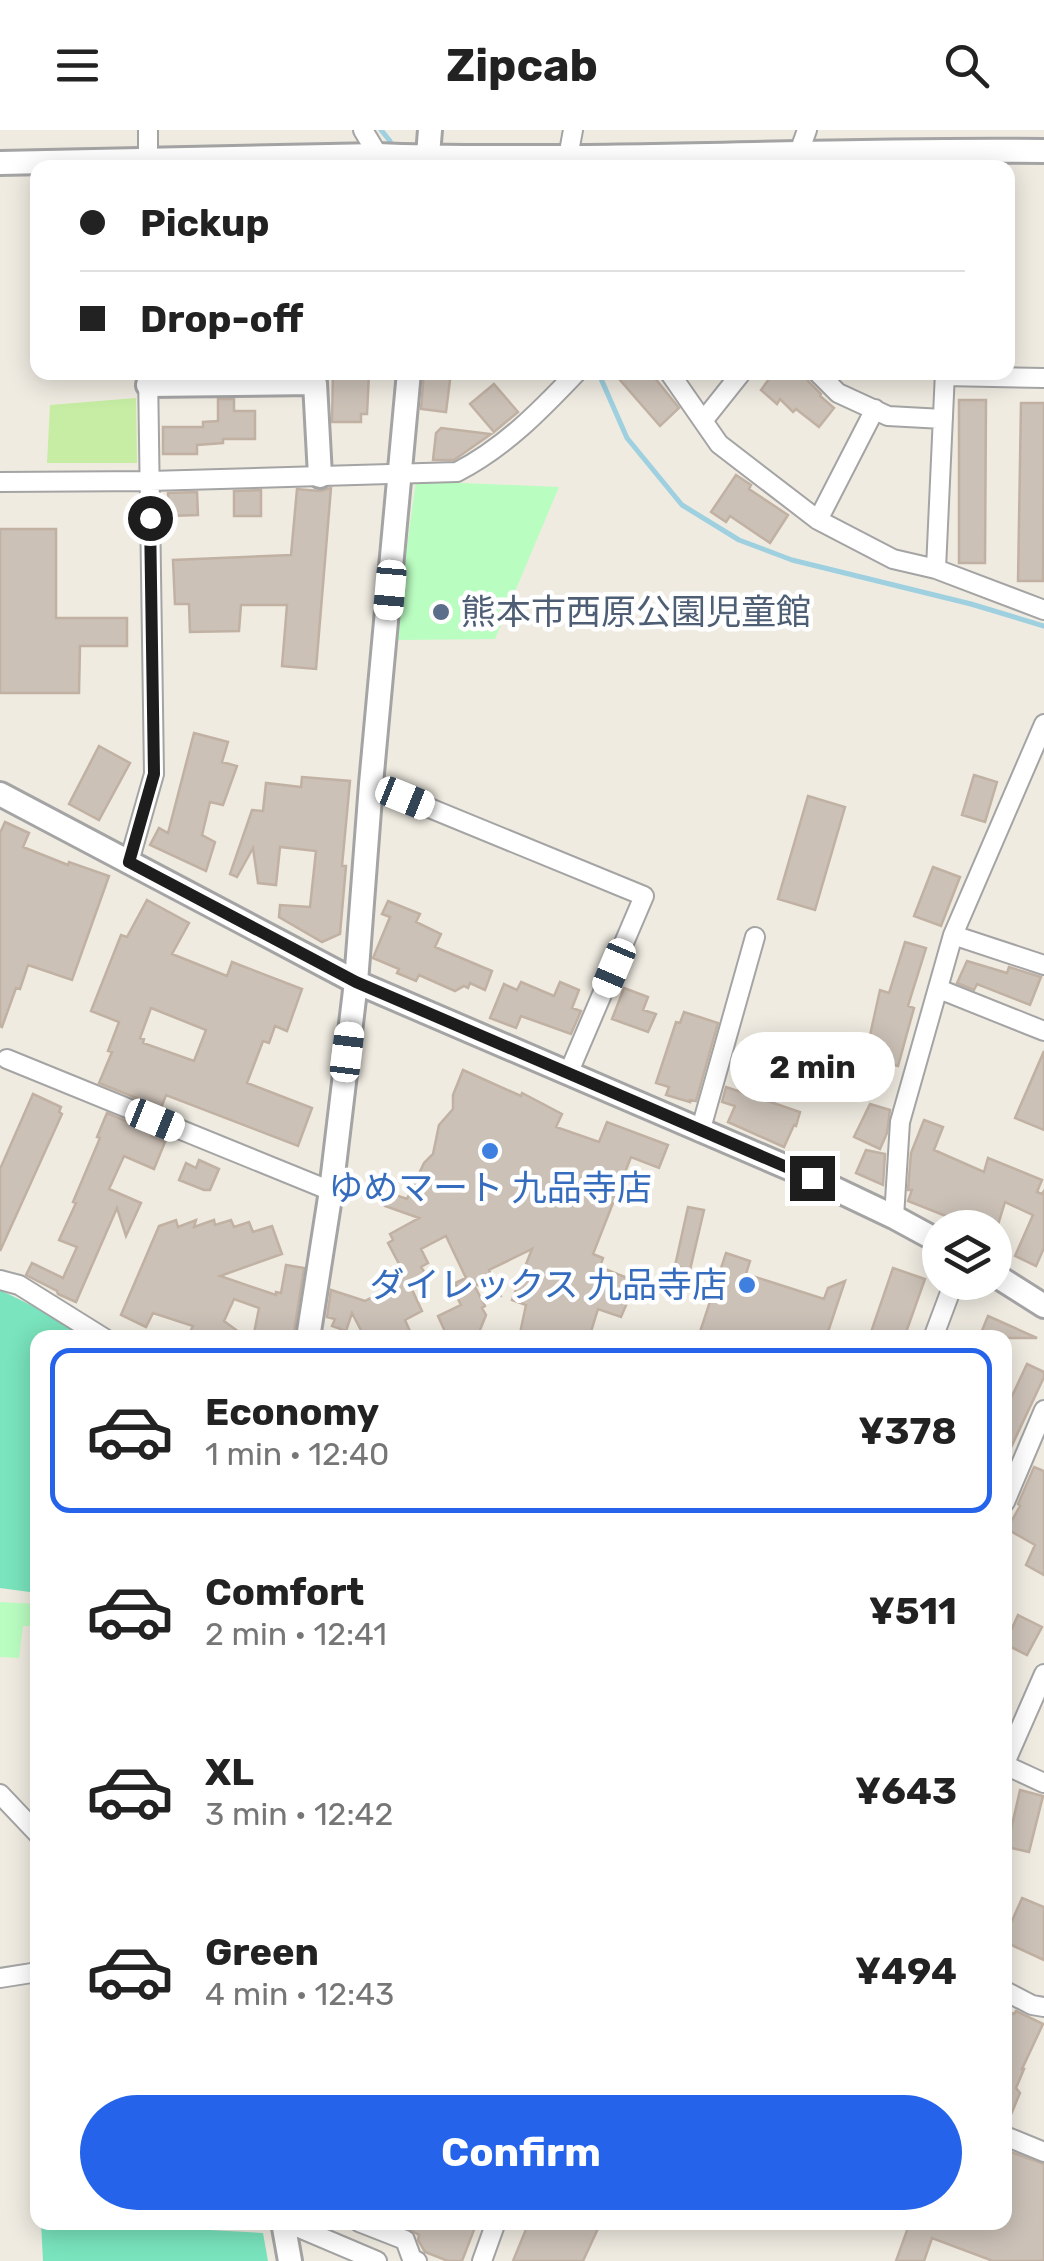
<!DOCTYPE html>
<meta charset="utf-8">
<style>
:root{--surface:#fff;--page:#f2f2f2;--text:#222;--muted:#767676;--line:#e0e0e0;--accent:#2563eb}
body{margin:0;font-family:Rubik,"Noto Sans JP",sans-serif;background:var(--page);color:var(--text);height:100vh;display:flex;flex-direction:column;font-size:38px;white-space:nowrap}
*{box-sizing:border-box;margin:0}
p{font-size:32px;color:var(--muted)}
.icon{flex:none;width:55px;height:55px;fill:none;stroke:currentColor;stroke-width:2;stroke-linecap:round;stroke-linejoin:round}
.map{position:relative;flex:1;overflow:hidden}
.panel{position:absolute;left:30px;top:1200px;width:982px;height:900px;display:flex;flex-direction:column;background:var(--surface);border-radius:20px;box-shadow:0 5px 25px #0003}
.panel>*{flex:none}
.banner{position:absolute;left:30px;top:30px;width:985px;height:220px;border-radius:20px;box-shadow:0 5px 25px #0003;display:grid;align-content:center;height:220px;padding:0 50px;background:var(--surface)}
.fabs{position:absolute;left:922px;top:1080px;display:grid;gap:20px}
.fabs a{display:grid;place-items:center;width:90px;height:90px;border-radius:50%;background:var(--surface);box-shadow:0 5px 25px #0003;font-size:50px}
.end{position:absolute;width:45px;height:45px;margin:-22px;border:12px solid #1d1d1d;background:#fff;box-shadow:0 0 0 5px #fff}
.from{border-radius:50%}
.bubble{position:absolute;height:70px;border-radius:35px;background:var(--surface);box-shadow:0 5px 25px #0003;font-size:32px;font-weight:700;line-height:70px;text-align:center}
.car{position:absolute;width:30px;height:60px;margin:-30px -15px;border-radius:12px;box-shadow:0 0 8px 2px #0007;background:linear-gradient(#fff 24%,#345 0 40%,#fff 0 76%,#345 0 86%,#fff 0)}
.banner b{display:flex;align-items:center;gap:35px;height:95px;font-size:38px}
.banner b+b{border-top:2px solid var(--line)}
.banner i{width:25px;height:25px;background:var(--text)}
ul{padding:18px 0 0;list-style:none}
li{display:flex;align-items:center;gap:30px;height:165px;margin:0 20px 15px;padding:0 30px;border:5px solid transparent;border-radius:20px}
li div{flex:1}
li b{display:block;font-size:38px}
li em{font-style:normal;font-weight:700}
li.on{border-color:var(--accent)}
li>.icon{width:90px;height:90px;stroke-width:1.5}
.primary-button{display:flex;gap:20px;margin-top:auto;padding:20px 50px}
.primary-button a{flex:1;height:115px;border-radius:60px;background:var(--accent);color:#fff;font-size:40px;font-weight:700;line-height:115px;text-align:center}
header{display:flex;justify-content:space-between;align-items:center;height:130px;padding:0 50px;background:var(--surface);font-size:45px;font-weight:700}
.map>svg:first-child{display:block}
.grass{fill:#c6eda3}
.park{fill:#bafdc1}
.pitch{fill:#79e4bd}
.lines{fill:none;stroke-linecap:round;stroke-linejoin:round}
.stream{stroke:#9ed0e0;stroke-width:5}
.building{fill:#cbc1b7;stroke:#c1b1a3;stroke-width:2.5;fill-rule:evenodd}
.minor-casing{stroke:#a4a4a4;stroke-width:22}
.tertiary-casing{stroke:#a4a4a4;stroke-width:28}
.minor{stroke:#fff;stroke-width:18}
.tertiary{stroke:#fff;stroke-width:22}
.route{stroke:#1d1d1d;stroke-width:12}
.service-dot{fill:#5c6f8a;stroke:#fff;stroke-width:4}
.shop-dot{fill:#3f7fe0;stroke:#fff;stroke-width:4}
.labels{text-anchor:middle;stroke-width:9;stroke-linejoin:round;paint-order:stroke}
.service-label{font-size:35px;fill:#4e5e75;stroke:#fff;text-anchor:start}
.shop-label{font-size:35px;fill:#366cbe;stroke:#fff}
</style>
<header><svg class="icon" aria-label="menu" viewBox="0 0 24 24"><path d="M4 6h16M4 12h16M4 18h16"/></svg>Zipcab<svg class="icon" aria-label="search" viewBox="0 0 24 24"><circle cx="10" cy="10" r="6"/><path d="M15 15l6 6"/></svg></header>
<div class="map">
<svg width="1044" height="2131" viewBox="0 0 1044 2131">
<rect width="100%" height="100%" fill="#efebe1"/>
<!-- grass -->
<path class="grass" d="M136 268 137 333H47L50 275Z"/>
<!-- park -->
<path class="park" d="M416 351 559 357 495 509 394 510Z
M0 1472 37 1474 34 1496H23L19 1528 0 1527Z"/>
<!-- pitch -->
<path class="pitch" d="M0 1160 96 1207 38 1208 37 1463 0 1458Z
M41 2093H80L263 2103 268 2131H43Z"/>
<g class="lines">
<!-- stream -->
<path class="stream" d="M381 0 390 11
M598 242 627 308 682 375 739 410 792 430 971 474 1044 496"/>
</g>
<!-- building -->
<path class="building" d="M333 242 369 244 367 284H361V292H332Z
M424 242H451L446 282 421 279Z
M613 242H650L679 278 660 296Z
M774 242H805L808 251 821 264 820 266 834 278 819 297 796 279 793 282 780 269 777 274 761 260Z
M494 254 518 282 494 302 470 274Z
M218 269H234V281H255V309H223V313L197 315V324H163V297H203V292L218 291Z
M959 270H986L985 433H959Z
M1021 273H1044L1043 451H1018Z
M441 298 491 304 454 330H433L436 303Z
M736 345 751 355 749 359 788 385 770 413 730 386 726 392 711 382Z
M331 358 316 539 282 536 287 475H241L239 501 190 502 189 474H175L173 430 291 425 297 359 320 361Z
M261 360V386H234V361Z
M197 362 198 385 169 386 168 363Z
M0 399H56V488H127V516H80L79 563H0Z
M194 603 228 612 222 632 237 636 223 675 210 672 202 705 215 712 206 741 150 715 159 698 168 703Z
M99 616 130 633 99 690 69 674Z
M974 645 997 652 985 692 962 685Z
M302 647 350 651 342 736H346L340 804 322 812 279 787 280 775 310 777 316 721 280 717 276 755 258 753 253 718 237 747 230 744 252 680 263 681 266 653 301 657Z
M808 666 845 677 815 780 778 769Z
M5 692 29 703 23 717 68 735 69 732 109 746 72 850 28 835 20 859 16 858 2 897 0 896V703Z
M933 737 960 747 941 796 914 786Z
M147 770 189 793 172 824 227 846 232 832 302 859 287 901 275 896 269 913 263 911 247 953 312 978 298 1016 166 965 161 978 99 953 112 922 108 921 119 892 91 881 121 805 127 807ZM151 878 206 900 194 931 143 913 144 909 140 908Z
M388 771 420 784 416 792 441 804 435 817 492 841 485 860 470 853 468 858 464 856 455 861 419 845 416 851 397 843 399 839 373 828 390 787 382 784Z
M905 812 926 818 908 876 914 878 898 936 865 928 880 860 889 863Z
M967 831 1007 843 1009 837 1041 847 1030 875 977 854 974 860 957 853Z
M521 852 554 866 560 852 579 860 572 878 581 881 571 904 521 886 516 898 490 888 504 854 517 860Z
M624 858 648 867 643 880 656 884 648 902 612 889Z
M684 882 718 893 696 971 690 970V972L666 965 669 957 656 953 676 892 680 893Z
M1044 921V1000L1015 988Z
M463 940 521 966 522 963 562 984 556 997 599 1012 607 992 668 1015 659 1038 631 1027 593 1124 603 1128 600 1137 635 1151 632 1159H633L621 1187 598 1179 589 1208H519L526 1175 512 1170 532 1119 489 1140 500 1165 473 1153 485 1176 482 1178 486 1185 480 1200 484 1208H448L438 1186 461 1175 454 1161 458 1159 455 1153 466 1148 446 1106 421 1119 428 1133 421 1137 425 1143 409 1153 422 1181 405 1190 413 1208H365L352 1183 346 1201 332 1196 335 1189 327 1187 331 1160 365 1171 387 1159 379 1144 399 1134 388 1113 393 1110 390 1104 419 1088 385 1076 390 1063 407 1069 424 1033 433 1024 439 995 453 979V965Z
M726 957 800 982 796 996 794 995 784 1017 728 992 735 976 722 972Z
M33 964 61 977 59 982 62 984 0 1121V1039Z
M870 974 890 980 887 1003 880 1019 854 1007Z
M107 983 152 1002 151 1006 165 1012 154 1039 124 1026 109 1059 141 1073 126 1106 117 1078 76 1172 58 1164 57 1161 26 1145 32 1133 63 1148 77 1117 59 1110 76 1073 73 1072 100 1008 97 1007Z
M924 990 943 997 934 1020 984 1042 988 1028 1042 1050 1037 1062 1042 1064 1044 1061V1118L1036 1136 1015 1126 1033 1085 1005 1072 997 1098H976L908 1071 912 1060H908L911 1023Z
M866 1020 885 1024 883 1055 856 1043Z
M199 1030 219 1039 210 1060H204L179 1050 186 1033 196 1038Z
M688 1077 704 1080 690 1140 675 1136Z
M176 1090 178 1097 196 1090 194 1097 214 1090 215 1095 231 1090 234 1097 249 1092 253 1102 272 1096 282 1124 220 1146 276 1165V1162L281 1163 286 1135 304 1138 293 1208H253L259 1178 234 1169 224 1191 247 1208H187L193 1196 153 1183 146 1197 121 1185 159 1096Z
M726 1123 750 1131 746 1144 824 1169 828 1158 845 1151 826 1208H698Z
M893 1138 925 1149 904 1208H869Z
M988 1186 1037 1208H979Z
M1027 1234 1044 1242V1247L1007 1326 1010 1327 1005 1340V1281Z
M1034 1337 1044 1341V1445L1026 1435 1035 1415 1007 1399 1020 1376 1018 1374Z
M1018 1485 1042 1497 1027 1525 1005 1514Z
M1020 1660 1043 1666 1029 1722 1007 1717Z
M1022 1768 1044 1777V1830L1005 1812V1787L1012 1791Z
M1005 1880 1014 1884 1016 1881 1043 1894 1022 1939H1024L1016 1958 1020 1963 1007 1994H1005Z
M1005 2020 1044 2034V2131H993L932 2108 924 2131H896L910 2092H1005Z
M395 2092H477L462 2131H448L425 2122 418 2110 419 2105Z
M529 2092H601L583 2131H513Z"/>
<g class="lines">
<!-- minor casing -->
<g class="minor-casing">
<path id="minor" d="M363 0 378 25
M148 38V0
M566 38 573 0
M785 38 798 25 807 0
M669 242 719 314 818 390 893 429 936 439 1044 480
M817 242 838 263 888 286 943 289
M944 246 1044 248
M703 291 742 242
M0 352 150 351 457 342C505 317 540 281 577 242
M818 390 875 279
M936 439 945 242
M371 654 644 766 568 944
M129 732 154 644 148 242
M953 805 1044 835
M939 859 1044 901
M7 929 331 1061
M700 1002 755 807
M894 1087 900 992 953 805 1044 594
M0 1150 19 1155 104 1208
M933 1208 954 1152
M1005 1372 1044 1280
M1005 1633 1044 1544
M1005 1635 1044 1653
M0 1664 38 1704
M0 1848 38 1842
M1005 1861 1032 1875 1044 1877
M1005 2006 1044 2022
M285 2092 377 2131
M359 2092 405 2110 412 2129 417 2131
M482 2131 496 2092"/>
</g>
<!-- tertiary casing -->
<g class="tertiary-casing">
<path id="tertiary" d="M0 33 378 25C439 28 500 27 561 27 722 26 883 19 1044 21
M427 38 430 0
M148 255 315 253 320 346
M0 664 356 852 812 1048 894 1087 940 1112
M995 1145 1044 1176
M308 1208 331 1061 356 852 371 654 409 242
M283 2092 290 2131"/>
</g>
<!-- minor -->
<use href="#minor" class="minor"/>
<!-- tertiary -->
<use href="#tertiary" class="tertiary"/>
</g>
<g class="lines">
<!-- route -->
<path class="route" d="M150 388 154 644 129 732 356 852 812 1048"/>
</g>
<!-- markers -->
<circle class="service-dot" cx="441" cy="482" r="10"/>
<g class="shop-dot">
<circle cx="490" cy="1021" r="10"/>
<circle cx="747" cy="1155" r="10"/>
</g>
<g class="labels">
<!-- service labels -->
<g class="service-label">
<text x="461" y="494">熊本市西原公園児童館</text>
</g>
<!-- shop labels -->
<g class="shop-label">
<text x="490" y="1070">ゆめマート 九品寺店</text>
<text x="727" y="1167" text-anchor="end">ダイレックス 九品寺店</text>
</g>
</g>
</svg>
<div class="fabs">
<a><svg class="icon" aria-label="layers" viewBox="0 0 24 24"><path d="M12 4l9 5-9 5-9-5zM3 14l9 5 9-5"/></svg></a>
</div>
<i class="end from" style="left:150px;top:388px"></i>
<i class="end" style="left:812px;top:1048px"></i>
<div class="bubble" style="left:730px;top:902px;width:165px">2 min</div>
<i class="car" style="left:390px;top:460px;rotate:185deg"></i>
<i class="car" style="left:405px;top:668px;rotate:112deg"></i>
<i class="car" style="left:614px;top:838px;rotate:203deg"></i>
<i class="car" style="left:347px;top:922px;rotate:7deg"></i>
<i class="car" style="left:155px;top:990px;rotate:112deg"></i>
<div class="banner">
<b><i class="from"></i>Pickup</b>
<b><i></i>Drop-off</b>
</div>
<section class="panel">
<ul>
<li class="on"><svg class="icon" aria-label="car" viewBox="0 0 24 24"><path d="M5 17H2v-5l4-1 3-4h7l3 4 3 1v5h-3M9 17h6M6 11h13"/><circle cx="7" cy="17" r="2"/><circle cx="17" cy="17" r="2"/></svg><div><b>Economy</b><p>1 min · 12:40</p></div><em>¥378</em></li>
<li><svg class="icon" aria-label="car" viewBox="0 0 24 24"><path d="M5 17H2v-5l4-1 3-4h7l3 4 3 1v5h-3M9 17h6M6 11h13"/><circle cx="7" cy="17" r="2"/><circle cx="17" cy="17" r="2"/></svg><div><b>Comfort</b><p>2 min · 12:41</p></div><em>¥511</em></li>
<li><svg class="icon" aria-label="car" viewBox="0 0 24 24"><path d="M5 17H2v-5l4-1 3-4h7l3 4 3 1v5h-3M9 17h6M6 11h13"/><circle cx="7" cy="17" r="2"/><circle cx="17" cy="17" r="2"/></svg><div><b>XL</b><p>3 min · 12:42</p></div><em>¥643</em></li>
<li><svg class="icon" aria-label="car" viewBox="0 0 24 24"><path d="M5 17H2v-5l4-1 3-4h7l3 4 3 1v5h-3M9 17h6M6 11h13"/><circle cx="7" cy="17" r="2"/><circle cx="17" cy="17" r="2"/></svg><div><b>Green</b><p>4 min · 12:43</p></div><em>¥494</em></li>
</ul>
<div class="primary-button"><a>Confirm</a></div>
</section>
</div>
